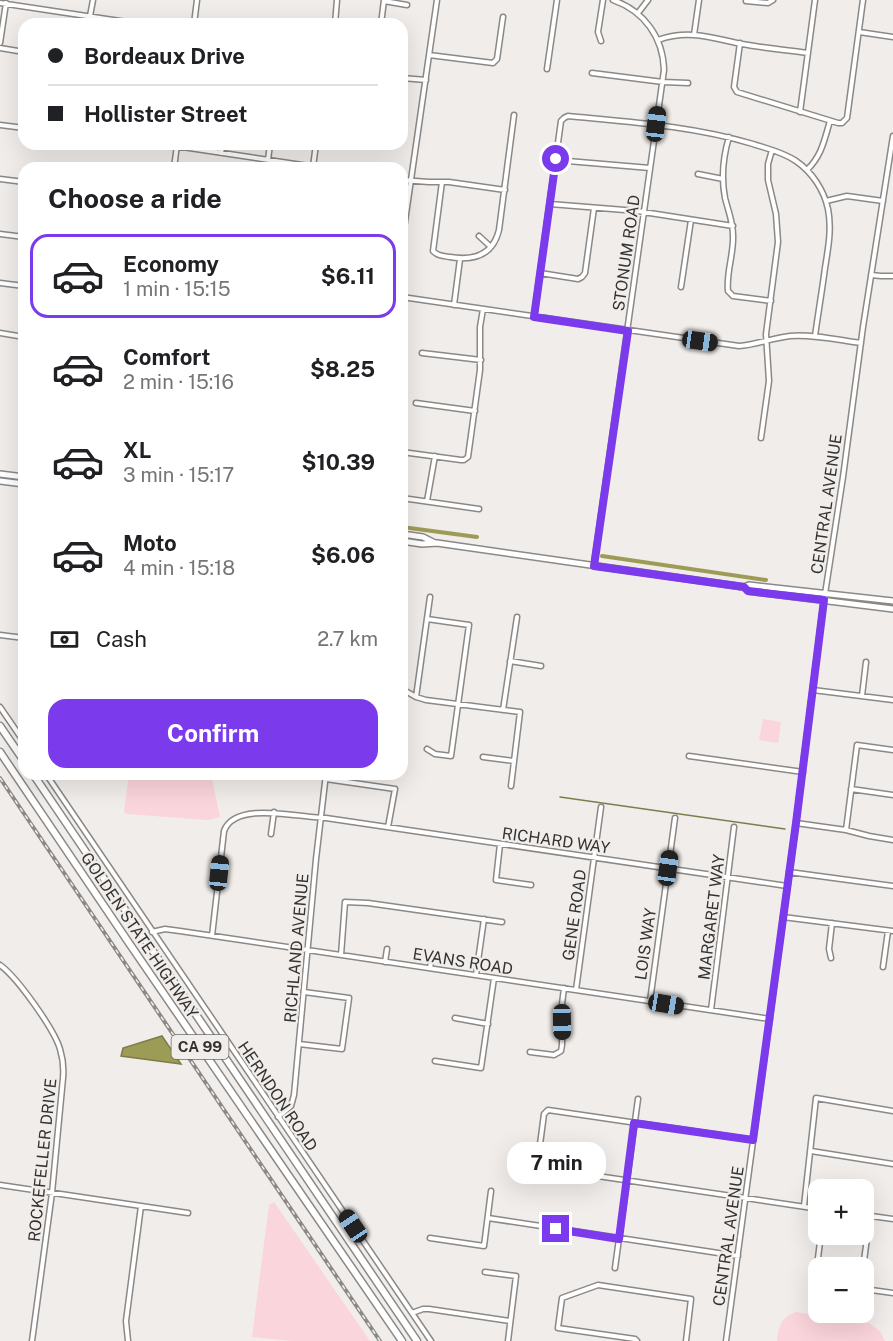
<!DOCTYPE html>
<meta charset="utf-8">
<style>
:root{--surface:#fff;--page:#f2f2f2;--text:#202124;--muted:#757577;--line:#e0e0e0;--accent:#7c3aed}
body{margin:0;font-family:"Public Sans",sans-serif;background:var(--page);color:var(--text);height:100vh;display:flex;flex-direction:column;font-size:22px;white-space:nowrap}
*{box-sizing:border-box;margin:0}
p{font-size:20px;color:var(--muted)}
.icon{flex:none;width:33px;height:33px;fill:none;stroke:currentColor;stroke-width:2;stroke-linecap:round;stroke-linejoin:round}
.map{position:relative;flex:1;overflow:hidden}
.drawer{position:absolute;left:18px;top:162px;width:390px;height:618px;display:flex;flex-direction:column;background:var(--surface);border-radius:18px;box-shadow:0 6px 24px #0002}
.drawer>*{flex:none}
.top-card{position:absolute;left:18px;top:18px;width:390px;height:132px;border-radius:18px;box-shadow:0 6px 24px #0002;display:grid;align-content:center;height:132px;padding:0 30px;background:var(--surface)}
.tools{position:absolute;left:808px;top:1179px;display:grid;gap:12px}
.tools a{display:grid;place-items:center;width:66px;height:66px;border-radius:12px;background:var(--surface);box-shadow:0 6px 24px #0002;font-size:30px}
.end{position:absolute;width:27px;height:27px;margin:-14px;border:8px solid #7c3aed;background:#fff;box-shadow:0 0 0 3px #fff}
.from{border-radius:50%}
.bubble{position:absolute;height:42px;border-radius:18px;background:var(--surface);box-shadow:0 6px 24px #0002;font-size:20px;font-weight:700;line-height:42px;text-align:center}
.car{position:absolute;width:18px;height:36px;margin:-18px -9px;border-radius:8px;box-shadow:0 0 4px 2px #0007;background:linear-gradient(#222 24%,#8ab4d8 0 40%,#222 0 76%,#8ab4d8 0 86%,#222 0)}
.top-card b{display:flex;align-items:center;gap:21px;height:57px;font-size:22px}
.top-card b+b{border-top:2px solid var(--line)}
.top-card i{width:15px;height:15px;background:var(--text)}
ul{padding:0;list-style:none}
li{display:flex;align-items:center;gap:18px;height:84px;margin:0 12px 9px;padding:0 18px;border:3px solid transparent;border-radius:18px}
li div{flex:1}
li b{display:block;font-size:22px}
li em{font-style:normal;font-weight:700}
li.selected{border-color:var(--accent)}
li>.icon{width:54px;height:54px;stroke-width:1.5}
h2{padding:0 30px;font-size:27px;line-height:72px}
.pay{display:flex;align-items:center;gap:15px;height:66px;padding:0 30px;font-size:22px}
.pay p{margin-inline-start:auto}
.action{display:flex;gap:12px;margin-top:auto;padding:12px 30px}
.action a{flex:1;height:69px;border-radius:18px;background:var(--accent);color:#fff;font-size:24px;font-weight:700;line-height:69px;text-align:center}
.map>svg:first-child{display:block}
.green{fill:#fad5db}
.water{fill:#9d9c57;stroke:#7e7c4c;stroke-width:1.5}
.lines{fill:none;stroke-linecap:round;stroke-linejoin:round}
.stream{stroke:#7e7c4c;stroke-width:1.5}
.canal{stroke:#9d9c57;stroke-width:4}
.minor-casing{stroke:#8b8886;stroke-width:7}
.major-casing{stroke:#8b8886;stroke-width:8}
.highway-casing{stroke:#8b8886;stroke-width:9}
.minor{stroke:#fff;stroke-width:4}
.major{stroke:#fff;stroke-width:5}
.highway{stroke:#fff;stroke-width:6}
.rail-casing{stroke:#8b8987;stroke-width:4}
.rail{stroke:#f1edea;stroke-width:1.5;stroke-dasharray:4.5;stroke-linecap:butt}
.route{stroke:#7c3aed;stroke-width:8}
.labels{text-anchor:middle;stroke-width:4.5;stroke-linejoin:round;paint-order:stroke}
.shield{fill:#f1edea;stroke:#6d6b69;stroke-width:1.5}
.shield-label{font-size:15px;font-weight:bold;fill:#343332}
.street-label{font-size:16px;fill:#343332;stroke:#f1edea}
</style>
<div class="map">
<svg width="893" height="1341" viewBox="0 0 893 1341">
<rect width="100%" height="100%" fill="#f1edea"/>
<!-- green -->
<path class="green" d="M763 719 781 722 778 743 759 740Z
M129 774H161L163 776 185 780 194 774H225V776L212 779 220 817 208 820 127 814 124 812Z
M274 1202 370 1341H293L252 1337 269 1205Z
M796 1312 869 1323 880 1331 885 1341H777C779 1326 781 1317 796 1312Z"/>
<!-- water -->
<path class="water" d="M162 1036 181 1064 121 1056 123 1048Z"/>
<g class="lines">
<!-- stream -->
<path class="stream" d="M560 797 785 829"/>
<!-- canal -->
<path class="canal" d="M402 527 477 537
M602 556 766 580"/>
<!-- minor casing -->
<g class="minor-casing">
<path id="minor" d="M384 1 407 5
M746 1 768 3 773 0
M0 3 140 24
M638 13 648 0
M90 16 93 0
M194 24 197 0
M335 24 337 0
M381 24 384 0
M859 32 893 37
M694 35 699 0
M658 40C689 29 712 38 742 44 764 48 786 50 808 53
M601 41 598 32 603 0
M0 43 6 3
M740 43 734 87 737 92 838 123H842L847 118 863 0
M0 48 24 52
M429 55 493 63 497 59 503 17
M547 69 557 0
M592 73 663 82 688 83
M402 78 426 80
M800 112 815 0
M0 125 24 128
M729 137C723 157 721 177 725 198 728 210 733 222 733 235 734 254 726 272 728 291L733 296 771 301
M176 146 322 168
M221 153 223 144
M268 160 270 144
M556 160 650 168
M313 167 316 144
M174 168 177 145
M807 170C822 155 824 141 830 121
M698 174 723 179
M0 179 24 182
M402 180 429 182H449L505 190
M442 182 433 251C438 256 443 256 450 257 474 261 493 255 499 230L514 115
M826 201 847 196 883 201
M550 204 637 211 733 226
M0 234 24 237
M479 236 491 247
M402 242 437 0
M540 273 578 279 582 277 585 273 594 208
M871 275 881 276H893
M0 283 24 286
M681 287 691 220
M402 297 739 346C756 345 772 338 790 336 813 334 838 340 861 343
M454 305 460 259
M534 317 561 121 564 118 568 116C630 122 693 126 753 144 768 149 783 152 796 161 812 172 824 190 828 209 832 229 828 249 825 268 822 291 818 314 815 336
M0 333 24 337
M422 353 481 360
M416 403 475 411
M761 438 769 381 766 334 778 242 776 214 768 180V164L772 150
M402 452 461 460H464L468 457 480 370V327L483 309
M402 498 479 509
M427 501 435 456
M594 565 664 70C663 37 644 11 613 0
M0 635 24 638
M510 661 541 666
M402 689 416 697 426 700 520 712 511 786
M813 690 893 700
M862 696 866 662
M416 697 430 597
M0 707 24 742
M503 710 517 617
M427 749 435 754 451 756 469 625 427 619
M689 756 803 772
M483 757 514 761
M46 774 431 1341
M326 779 395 789 388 827
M851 789 893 795
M796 823 846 830 869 836 893 840
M846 830 857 745 893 750
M271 834 274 812
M500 844 496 880 531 885
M789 872 893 886
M783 917 893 931
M152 932 165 929 180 931 770 1019
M212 936 224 831C235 800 301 818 326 818L787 886
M341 955 345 902 368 903 502 922
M831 958 829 949 832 923
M385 962 387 949
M0 965C17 977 54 1029 60 1049 63 1059 64 1068 63 1078L52 1193 32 1341
M883 967 888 931
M430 968 432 956
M476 975 484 919
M576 990 601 807
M650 1001 675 818
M711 1010 734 827
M455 1018 488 1024
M299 1044 342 1049 349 998 304 992
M530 1052 554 1055 561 1051 562 1045V1004L564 988
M435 1061 481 1068 494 978
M278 1117 291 1106 294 1095 316 859 326 774
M753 1140 548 1110 544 1114 537 1167 819 1209
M811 1151 893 1164
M0 1185 188 1213
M804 1206 816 1098 893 1111
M864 1215 893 1219
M488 1218 738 1256
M430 1238 484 1246 491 1191
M615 1268 638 1099
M863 1268 870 1216
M485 1272 516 1276 508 1341
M819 1283 815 1282 821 1234
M864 1289 893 1293
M412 1313 423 1309H429L510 1321
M128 1341 126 1321 141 1206
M637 1341 635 1339 558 1328 562 1298 598 1285 691 1299 686 1341
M726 1341 796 823 823 607 843 477 863 327 893 136"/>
</g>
<!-- major casing -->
<g class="major-casing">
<path id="major" d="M0 474 24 477
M0 481 24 484
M402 534 423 537 435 543
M402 541 422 544 437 543 744 587 748 591 893 609
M744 587 749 585 893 601"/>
</g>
<!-- highway casing -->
<g class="highway-casing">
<path id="highway" d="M0 726 24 761
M0 752 129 943 402 1341
M33 774 417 1341"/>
</g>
<!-- minor -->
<use href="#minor" class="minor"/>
<!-- major -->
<use href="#major" class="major"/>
<!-- highway -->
<use href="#highway" class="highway"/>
<!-- rail casing -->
<g class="rail-casing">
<path id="rail" d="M0 778 380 1341"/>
</g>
<!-- rail -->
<use href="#rail" class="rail"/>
</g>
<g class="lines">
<!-- route -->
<path class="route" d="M556 1229 619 1239 634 1123 753 1140 796 823 824 600 748 591 744 587 594 566 628 331 534 317 556 159"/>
</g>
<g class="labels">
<!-- shield labels -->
<rect class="shield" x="171.5" y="1035" width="57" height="24" rx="4.5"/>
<g class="shield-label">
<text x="200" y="1052">CA 99</text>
</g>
<!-- street labels -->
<g class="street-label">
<text transform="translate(626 253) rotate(-82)" y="6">STONUM ROAD</text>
<text transform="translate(826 504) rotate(-82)" y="6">CENTRAL AVENUE</text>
<text transform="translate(556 840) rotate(8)" y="6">RICHARD WAY</text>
<text transform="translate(574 915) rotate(-82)" y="6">GENE ROAD</text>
<text transform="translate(711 917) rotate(-83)" y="6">MARGARET WAY</text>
<text transform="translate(140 935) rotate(56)" y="6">GOLDEN STATE HIGHWAY</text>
<text transform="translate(645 944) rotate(-82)" y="6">LOIS WAY</text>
<text transform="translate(296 948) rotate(-85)" y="6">RICHLAND AVENUE</text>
<text transform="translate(463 961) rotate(9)" y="6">EVANS ROAD</text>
<text transform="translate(278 1096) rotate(56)" y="6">HERNDON ROAD</text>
<text transform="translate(42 1160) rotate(-84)" y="6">ROCKEFELLER DRIVE</text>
<text transform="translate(728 1236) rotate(-82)" y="6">CENTRAL AVENUE</text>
</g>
</g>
</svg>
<div class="tools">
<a>+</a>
<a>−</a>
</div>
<i class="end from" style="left:556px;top:159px"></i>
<i class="end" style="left:556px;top:1229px"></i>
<div class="bubble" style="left:507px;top:1142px;width:99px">7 min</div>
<i class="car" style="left:656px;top:124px;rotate:7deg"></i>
<i class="car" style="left:700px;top:341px;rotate:98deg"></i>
<i class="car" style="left:668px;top:868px;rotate:8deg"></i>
<i class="car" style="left:219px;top:873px;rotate:6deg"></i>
<i class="car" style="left:666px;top:1004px;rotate:99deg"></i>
<i class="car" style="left:562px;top:1022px;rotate:179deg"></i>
<i class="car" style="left:353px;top:1226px;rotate:326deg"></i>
<div class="top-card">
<b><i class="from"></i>Bordeaux Drive</b>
<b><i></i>Hollister Street</b>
</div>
<section class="drawer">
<h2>Choose a ride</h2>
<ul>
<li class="selected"><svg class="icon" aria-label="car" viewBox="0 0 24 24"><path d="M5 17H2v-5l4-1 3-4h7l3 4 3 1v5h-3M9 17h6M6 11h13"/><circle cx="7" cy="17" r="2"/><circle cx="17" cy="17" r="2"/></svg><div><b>Economy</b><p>1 min · 15:15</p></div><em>$6.11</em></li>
<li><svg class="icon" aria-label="car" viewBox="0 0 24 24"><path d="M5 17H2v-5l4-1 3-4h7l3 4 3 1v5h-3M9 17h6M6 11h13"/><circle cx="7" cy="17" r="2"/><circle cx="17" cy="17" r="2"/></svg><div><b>Comfort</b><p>2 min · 15:16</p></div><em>$8.25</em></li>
<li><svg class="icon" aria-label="car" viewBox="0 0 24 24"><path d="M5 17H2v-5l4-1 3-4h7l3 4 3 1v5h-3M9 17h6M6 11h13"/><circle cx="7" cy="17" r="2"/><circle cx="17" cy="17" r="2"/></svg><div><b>XL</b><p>3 min · 15:17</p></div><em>$10.39</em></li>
<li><svg class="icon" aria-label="car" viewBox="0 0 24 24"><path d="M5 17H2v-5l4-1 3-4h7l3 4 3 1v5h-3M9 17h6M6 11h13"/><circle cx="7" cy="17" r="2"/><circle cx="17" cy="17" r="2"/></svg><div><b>Moto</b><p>4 min · 15:18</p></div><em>$6.06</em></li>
</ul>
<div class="pay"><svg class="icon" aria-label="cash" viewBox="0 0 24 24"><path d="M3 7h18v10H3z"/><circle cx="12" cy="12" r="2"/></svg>Cash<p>2.7 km</p></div>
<div class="action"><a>Confirm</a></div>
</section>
</div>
